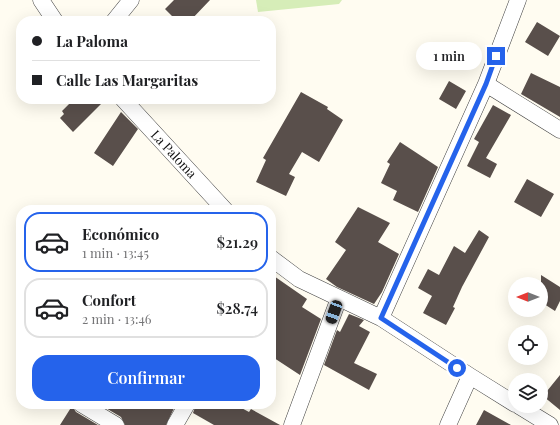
<!DOCTYPE html>
<html lang="es">
<meta charset="utf-8">
<style>
:root{--surface:#fff;--page:#f2f2f2;--text:#202124;--muted:#757577;--line:#e0e0e0;--accent:#2563eb}
body{margin:0;font-family:"Playfair Display",serif;background:var(--page);color:var(--text);height:100vh;display:flex;flex-direction:column;font-size:15px;white-space:nowrap}
*{box-sizing:border-box;margin:0}
p{font-size:13px;color:var(--muted)}
.icon{flex:none;width:22px;height:22px;fill:none;stroke:currentColor;stroke-width:2;stroke-linecap:round;stroke-linejoin:round}
.map{position:relative;flex:1;overflow:hidden}
.details{position:absolute;left:16px;top:205px;width:260px;height:204px;display:flex;flex-direction:column;background:var(--surface);border-radius:16px;box-shadow:0 4px 16px #0002}
.details>*{flex:none}
.banner{position:absolute;left:16px;top:16px;width:260px;height:88px;border-radius:16px;box-shadow:0 4px 16px #0002;display:grid;align-content:center;height:88px;padding:0 16px;background:var(--surface)}
.needle{width:26px;rotate:270deg}
.tools{position:absolute;left:508px;top:277px;display:grid;gap:8px}
.tools a{display:grid;place-items:center;width:40px;height:40px;border-radius:50%;background:var(--surface);box-shadow:0 4px 16px #0002;font-size:20px}
.end{position:absolute;width:18px;height:18px;margin:-9px;border:5px solid #2563eb;background:#fff;box-shadow:0 0 0 2px #fff}
.from{border-radius:50%}
.bubble{position:absolute;height:28px;border-radius:14px;background:var(--surface);box-shadow:0 4px 16px #0002;font-size:13px;font-weight:600;line-height:28px;text-align:center}
.car{position:absolute;width:12px;height:24px;margin:-12px -6px;border-radius:5px;box-shadow:0 0 3px 1px #0007;background:linear-gradient(#222 24%,#8ab4d8 0 40%,#222 0 76%,#8ab4d8 0 86%,#222 0)}
.banner b{display:flex;align-items:center;gap:14px;height:38px;font-size:15px}
.banner b+b{border-top:1px solid var(--line)}
.banner i{width:10px;height:10px;background:var(--text)}
ul{padding:7px 0 0;list-style:none}
li{display:flex;align-items:center;gap:12px;height:60px;margin:0 8px 6px;padding:0 8px;border:2px solid var(--line);border-radius:16px}
li div{flex:1}
li b{display:block;font-size:15px}
li em{font-style:normal;font-weight:600}
li.on{border-color:var(--accent)}
li>.icon{width:36px;height:36px;stroke-width:1.5}
.cta{display:flex;gap:8px;margin-top:auto;padding:8px 16px}
.cta a{flex:1;height:46px;border-radius:16px;background:var(--accent);color:#fff;font-size:16px;font-weight:600;line-height:46px;text-align:center}
.map>svg:first-child{display:block}
.green{fill:#d6edb8}
.building{fill:#594f4b}
.lines{fill:none;stroke-linecap:round;stroke-linejoin:round}
.minor-casing{stroke:#424242;stroke-width:17}
.minor{stroke:#fff;stroke-width:16}
.route{stroke:#2563eb;stroke-width:5}
.labels{text-anchor:middle;stroke-width:4;stroke-linejoin:round;paint-order:stroke}
.street-label{font-size:13px;fill:#0f0f0f;stroke:#fff}
</style>
<div class="map">
<svg width="560" height="425" viewBox="0 0 560 425">
<rect width="100%" height="100%" fill="#fffcf1"/>
<!-- green -->
<path class="green" d="M256 0H342L339 4 258 12Z"/>
<!-- building -->
<path class="building" d="M174 0H210L190 21H177L165 9Z
M537 22 560 36 548 56 525 42Z
M531 73 560 87V117L521 94Z
M449 81 466 91 456 109 439 99Z
M301 92 328 107 327 109 343 120 319 162 302 152 289 174 295 177 286 196 256 182 266 160 263 158Z
M74 99H106L73 132 60 118 64 114 62 111Z
M493 105 511 115 486 158 497 164 490 178 467 166 479 142 474 139Z
M121 112 138 129 113 166 94 153Z
M400 142 438 167 418 212 393 200 397 191 381 183 390 164 387 162Z
M527 179 554 194 541 217 514 202Z
M358 207 390 223 378 242 399 254 382 292 374 304 337 287 326 279 346 250 335 242Z
M479 230 489 237 462 287 453 307 455 308 446 325 423 313 432 296 418 288 428 269 439 275 454 246 465 253Z
M271 274 307 299 302 307 321 319 300 375 271 356Z
M541 275 560 287V301L555 311 541 302Z
M349 314 364 320 359 326 370 332 354 363 377 374 369 390 324 365 337 330 340 332Z
M560 375V410L543 396Z
M99 404H176L166 425H125L121 417Z
M196 404H234L249 412 251 409 280 425H214L193 413Z
M72 406 76 412 98 425H60Z
M484 410 511 425H476Z"/>
<g class="lines">
<!-- minor casing -->
<g class="minor-casing">
<path id="minor" d="M41 0 55 21
M114 21 131 0
M486 84 560 130
M123 99 225 210
M271 258 299 279 381 318 470 376 515 404
M381 318 486 84 518 0
M81 404 116 425
M519 406 550 425
M175 425 187 404
M292 425 339 298
M448 425 470 376"/>
</g>
<!-- minor -->
<use href="#minor" class="minor"/>
</g>
<g class="lines">
<!-- route -->
<path class="route" d="M457 368 381 318 486 84 496 56"/>
</g>
<g class="labels">
<!-- street labels -->
<g class="street-label">
<text transform="translate(174 154) rotate(47)" y="5">La Paloma</text>
</g>
</g>
</svg>
<div class="tools">
<a><svg class="needle" viewBox="-14 -14 28 28"><path d="M0-13l5 13h-10z" fill="#e53935"/><path d="M0 13l5-13h-10z" fill="#757577"/></svg></a>
<a><svg class="icon" aria-label="locate" viewBox="0 0 24 24"><circle cx="12" cy="12" r="6"/><path d="M12 2v4M12 18v4M2 12h4M18 12h4"/></svg></a>
<a><svg class="icon" aria-label="layers" viewBox="0 0 24 24"><path d="M12 4l9 5-9 5-9-5zM3 14l9 5 9-5"/></svg></a>
</div>
<i class="end from" style="left:457px;top:368px"></i>
<i class="end" style="left:496px;top:56px"></i>
<div class="bubble" style="left:416px;top:42px;width:66px">1 min</div>
<i class="car" style="left:334px;top:312px;rotate:200deg"></i>
<div class="banner">
<b><i class="from"></i>La Paloma</b>
<b><i></i>Calle Las Margaritas</b>
</div>
<section class="details">
<ul>
<li class="on"><svg class="icon" aria-label="car" viewBox="0 0 24 24"><path d="M5 17H2v-5l4-1 3-4h7l3 4 3 1v5h-3M9 17h6M6 11h13"/><circle cx="7" cy="17" r="2"/><circle cx="17" cy="17" r="2"/></svg><div><b>Económico</b><p>1 min · 13:45</p></div><em>$21.29</em></li>
<li><svg class="icon" aria-label="car" viewBox="0 0 24 24"><path d="M5 17H2v-5l4-1 3-4h7l3 4 3 1v5h-3M9 17h6M6 11h13"/><circle cx="7" cy="17" r="2"/><circle cx="17" cy="17" r="2"/></svg><div><b>Confort</b><p>2 min · 13:46</p></div><em>$28.74</em></li>
</ul>
<div class="cta"><a>Confirmar</a></div>
</section>
</div>
